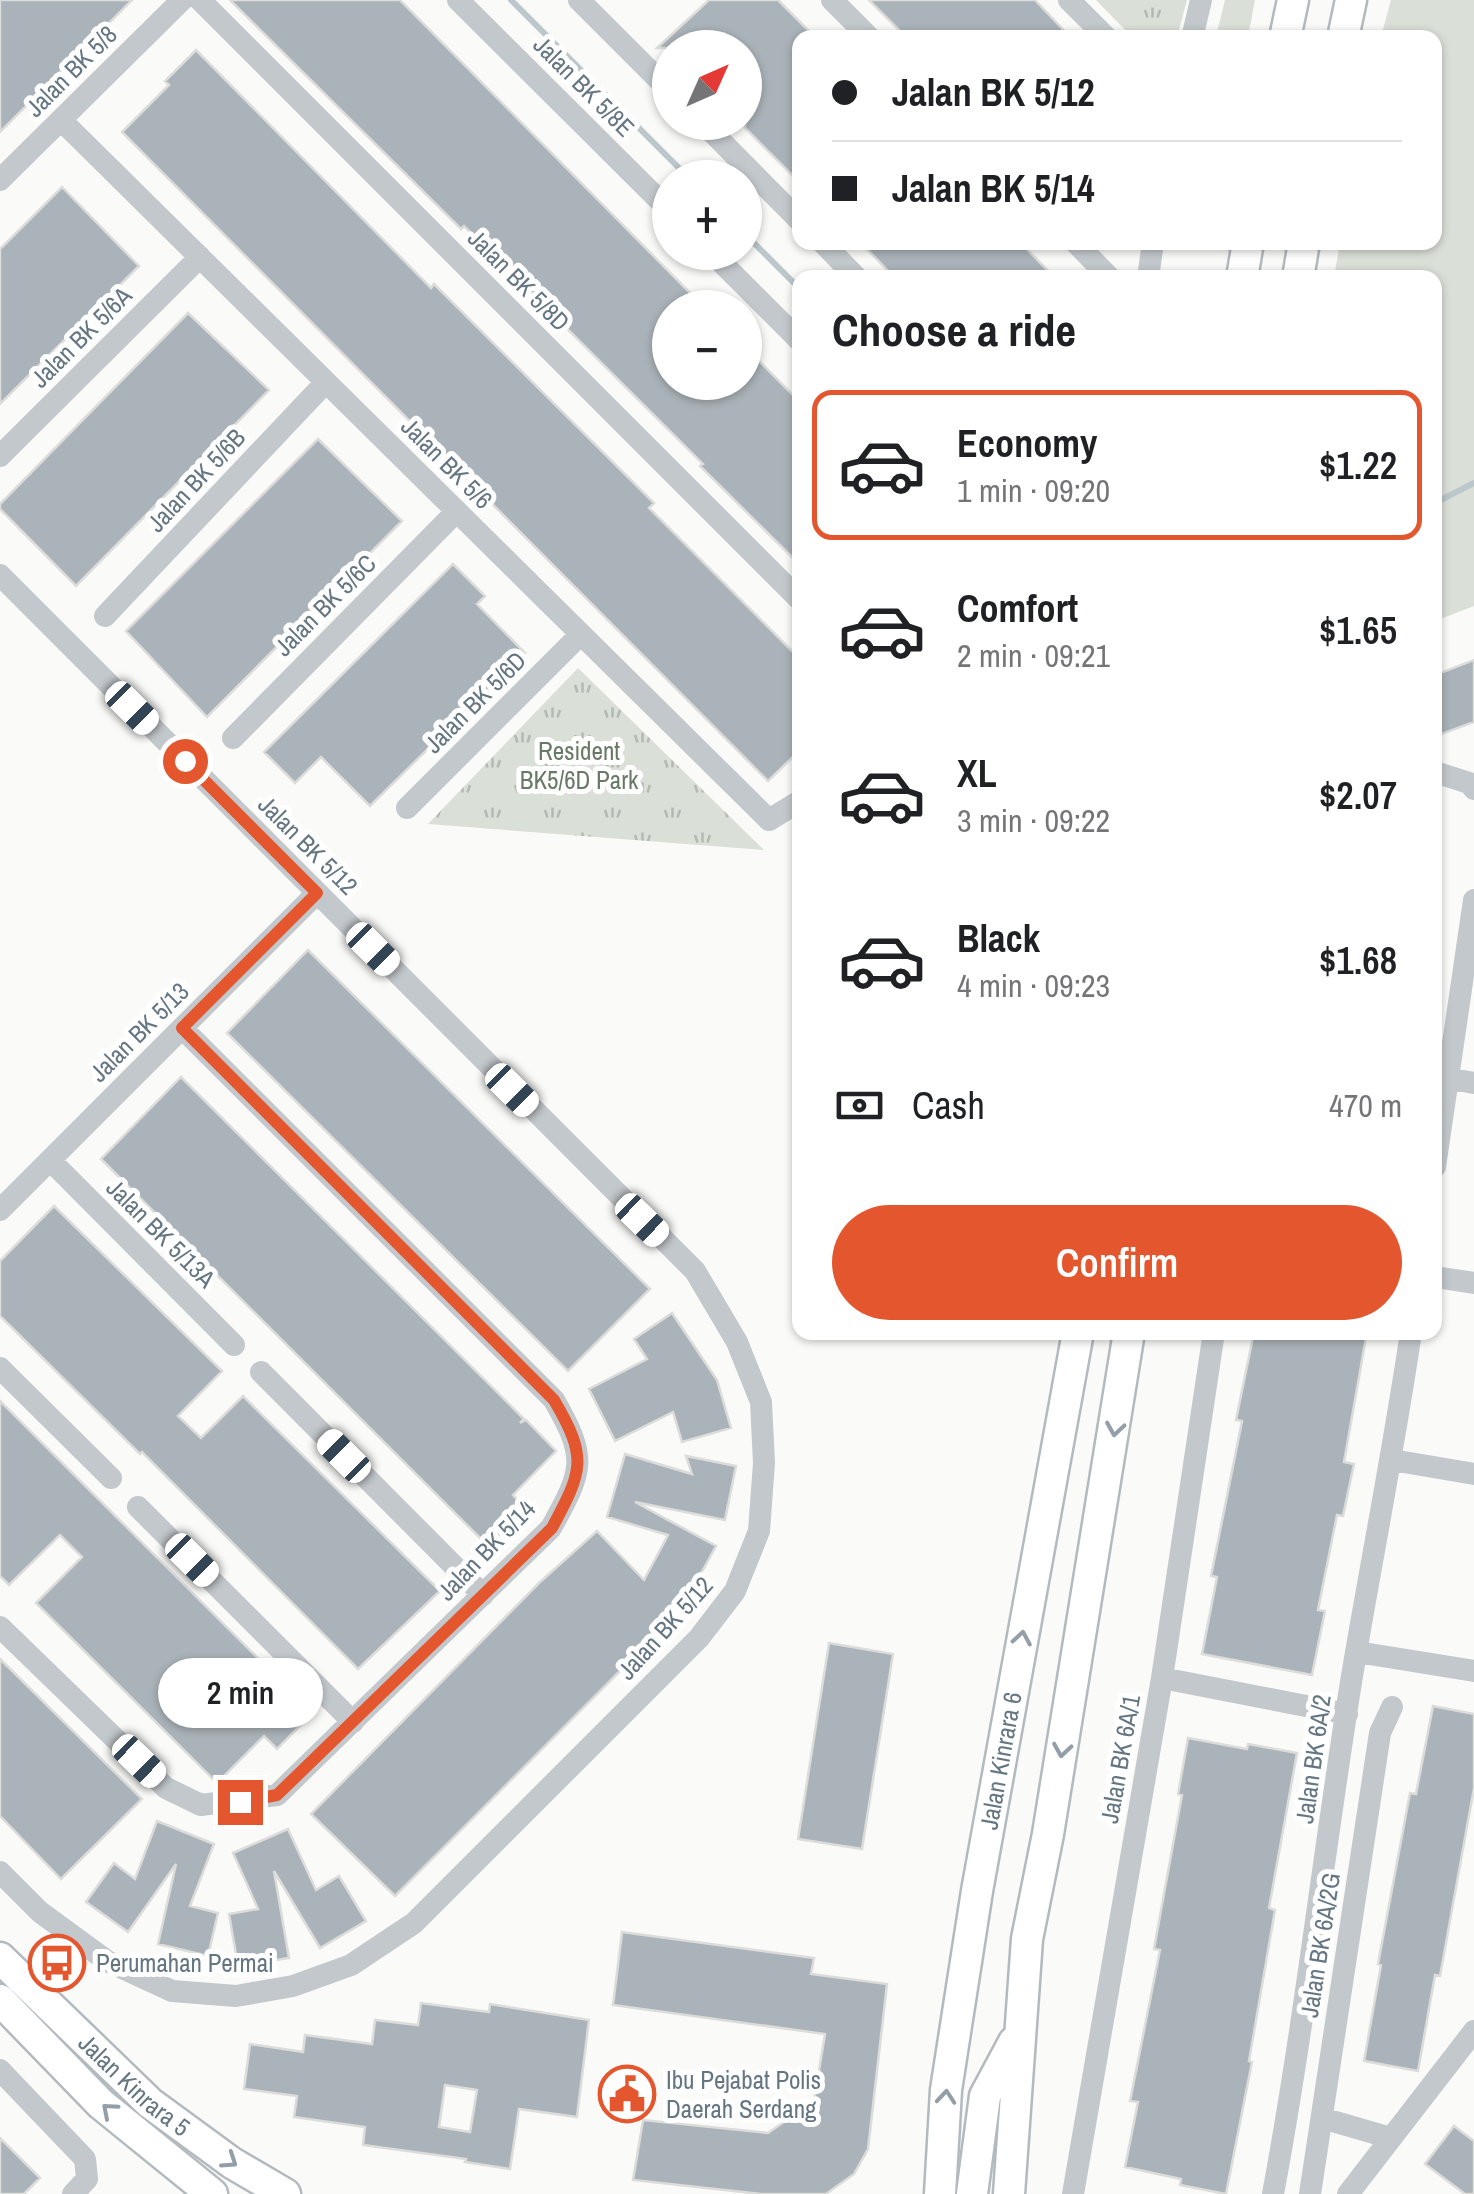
<!DOCTYPE html>
<meta charset="utf-8">
<style>
:root{--surface:#fff;--page:#f6f6f6;--text:#202124;--muted:#757577;--line:#e0e0e0;--accent:#e4572e}
body{margin:0;font-family:"Archivo Narrow",sans-serif;background:var(--page);color:var(--text);height:100vh;display:flex;flex-direction:column;font-size:38px;white-space:nowrap}
*{box-sizing:border-box;margin:0}
p{font-size:32px;color:var(--muted)}
.icon{flex:none;width:55px;height:55px;fill:none;stroke:currentColor;stroke-width:2;stroke-linecap:round;stroke-linejoin:round}
.map{position:relative;flex:1;overflow:hidden}
.side{position:absolute;left:792px;top:270px;width:650px;height:1070px;display:flex;flex-direction:column;background:var(--surface);border-radius:20px;box-shadow:0 2px 8px #0004}
.side>*{flex:none}
.hud{position:absolute;left:792px;top:30px;width:650px;height:220px;border-radius:20px;box-shadow:0 2px 8px #0004;display:grid;align-content:center;height:220px;padding:0 40px;background:var(--surface)}
.needle{width:65px;rotate:45deg}
.tools{position:absolute;left:652px;top:30px;display:grid;gap:20px}
.tools a{display:grid;place-items:center;width:110px;height:110px;border-radius:50%;background:var(--surface);box-shadow:0 2px 8px #0004;font-size:50px}
.end{position:absolute;width:45px;height:45px;margin:-22px;border:12px solid #e4572e;background:#fff;box-shadow:0 0 0 5px #fff}
.from{border-radius:50%}
.bubble{position:absolute;height:70px;border-radius:35px;background:var(--surface);box-shadow:0 2px 8px #0004;font-size:32px;font-weight:600;line-height:70px;text-align:center}
.car{position:absolute;width:30px;height:60px;margin:-30px -15px;border-radius:12px;box-shadow:0 0 8px 2px #0007;background:linear-gradient(#fff 24%,#345 0 40%,#fff 0 76%,#345 0 86%,#fff 0)}
.hud b{display:flex;align-items:center;gap:35px;height:95px;font-size:38px}
.hud b+b{border-top:2px solid var(--line)}
.hud i{width:25px;height:25px;background:var(--text)}
ul{padding:0;list-style:none}
li{display:flex;align-items:center;gap:30px;height:150px;margin:0 20px 15px;padding:0 20px;border:5px solid transparent;border-radius:20px}
li div{flex:1}
li b{display:block;font-size:38px}
li em{font-style:normal;font-weight:600}
li.selected{border-color:var(--accent)}
li>.icon{width:90px;height:90px;stroke-width:1.5}
h2{padding:0 40px;font-size:45px;line-height:120px}
.pay{display:flex;align-items:center;gap:25px;height:110px;padding:0 40px;font-size:38px}
.pay p{margin-inline-start:auto}
.cta{display:flex;gap:20px;margin-top:auto;padding:20px 40px}
.cta a{flex:1;height:115px;border-radius:60px;background:var(--accent);color:#fff;font-size:40px;font-weight:600;line-height:115px;text-align:center}
.map>svg:first-child{display:block}
.grass{fill:#dadfd7}
.park{fill:url(#park-tufts)}
.lines{fill:none;stroke-linecap:round;stroke-linejoin:round}
.stream{stroke:#bbc7cb;stroke-width:6}
.building{fill:#aab3b9;stroke:#dcdcda;stroke-width:2.5;fill-rule:evenodd}
.secondary-casing{stroke:#b3babf;stroke-width:35}
.minor{stroke:#c3c8cc;stroke-width:22}
.secondary{stroke:#fff;stroke-width:30}
.oneway{stroke:#939fa8}
.route{stroke:#e4572e;stroke-width:12}
.labels{text-anchor:middle;stroke-width:10;stroke-linejoin:round;paint-order:stroke}
.street-label{font-size:25px;fill:#657683;stroke:#fff}
.park-label{font-size:25px;fill:#687a64;stroke:#fff}
.poi-label{font-size:25px;fill:#657683;stroke:#fff;text-anchor:start}
</style>
<div class="map">
<svg width="1474" height="2194" viewBox="0 0 1474 2194">
<defs>
<pattern id="park-tufts" width="24" height="20" patternUnits="userSpaceOnUse" patternTransform="scale(2.5)"><rect width="24" height="20" fill="#dadfd7"/><path d="M3 7l-1-3M5 7V3M7 7l1-3M15 17l-1-3M17 17v-4M19 17l1-3" fill="none" stroke="#b4b9b4"/></pattern>
</defs>
<rect width="100%" height="100%" fill="#fafaf8"/>
<!-- grass -->
<path class="grass" d="M1391 0H1474V606L1435 621V278L1334 277 1340 243 1435 242V38L1381 37Z"/>
<!-- park -->
<path class="park" d="M1096 0H1187L1177 37 1133 38Z
M1225 0H1255L1248 37H1216Z
M578 668 764 850 428 824Z"/>
<g class="lines">
<!-- stream -->
<path class="stream" d="M511 0 689 178
M745 234 800 289
M1435 503 1474 483"/>
</g>
<!-- building -->
<path class="building" d="M0 0H132L0 132Z
M230 0H400L705 308H670V382H745V347L800 402V565L700 466 703 464 464 226 461 229Z
M709 0H778L816 38H800V183L745 128V48H657Z
M869 0H1035L1071 38H907Z
M196 50 431 288 434 284 654 503 649 508 800 659V750L768 781 122 132 169 85 165 81Z
M62 187 139 266 0 404V249Z
M860 242H1020L1055 278H895Z
M188 313 269 390 76 586 0 509V504Z
M318 439 402 521 207 717 126 631Z
M453 564 485 596 477 604 525 653 370 806 321 757 295 783 264 752Z
M1474 660V722L1439 735 1435 725V675Z
M308 950 650 1289 568 1371 227 1033Z
M181 1077 524 1419 520 1423 526 1420 556 1451 513 1495 526 1509 488 1546 101 1159Z
M54 1206 222 1371 178 1416 201 1438 243 1396 440 1591 358 1669 142 1452 140 1454 0 1316V1261Z
M672 1313 717 1380 731 1428 682 1442 673 1412 615 1441 589 1389 647 1359 634 1339Z
M1254 1332H1367L1344 1462 1354 1464 1343 1516 1337 1515 1318 1610 1325 1611 1312 1675 1202 1654 1217 1577 1211 1576 1242 1421 1236 1420Z
M0 1401 313 1713 277 1749 264 1736 217 1783 36 1603 82 1557 60 1535 9 1585 0 1576Z
M625 1454 692 1474 686 1456 736 1466 725 1520 635 1502 716 1546 688 1597 620 1665 623 1668 395 1896 311 1814 539 1583 597 1531 644 1580 668 1535 607 1517Z
M829 1643 893 1654 862 1849 798 1839Z
M0 1659 142 1799 61 1879 0 1816Z
M1433 1706 1474 1714V1788L1440 1976 1435 1975 1418 2071 1364 2061 1381 1965 1378 1964 1410 1793 1416 1794Z
M1188 1738 1247 1749 1248 1744 1297 1753 1269 1908 1275 1910 1249 2061 1252 2062 1226 2194 1180 2185 1181 2179 1125 2167 1138 2102 1130 2101 1160 1950 1154 1949 1182 1795 1178 1794Z
M157 1821 214 1844 190 1906 218 1913 208 1956 158 1944 176 1864 128 1932 86 1902 114 1863 135 1879Z
M288 1829 316 1890 339 1876 366 1921 320 1948 274 1871 289 1958 238 1966 229 1914 258 1909 233 1853Z
M622 1932 814 1958 811 1974 887 1984 868 2149 854 2174 826 2194H761L633 2180 643 2120 768 2133 814 2101 825 2034 613 2005Z
M421 2003 489 2012 490 2004 589 2020 577 2117 519 2109 510 2169 465 2162 466 2159 363 2145 365 2127 294 2117 297 2096 244 2089 250 2044 303 2052 305 2035 372 2044 375 2020 418 2025ZM445 2085 477 2090 470 2132 439 2127Z
M1454 2126 1474 2141V2194H1465L1425 2164Z
M0 2138 40 2178 24 2194H0Z"/>
<g class="lines">
<!-- secondary casing -->
<g class="secondary-casing">
<g id="secondary">
<path d="M1285 38 1293 0"/>
<path d="M1343 38 1351 0"/>
<path d="M1242 278 1248 242"/>
<path d="M1298 278 1304 242"/>
<path id="s1" d="M0 1958 150 2103 232 2163 285 2194"/>
<path d="M0 2000 101 2104 212 2194"/>
<path id="s2" d="M940 2194 946 2090 977 1891 1078 1332"/>
<path d="M972 2194 985 2096 1014 2042"/>
<path d="M1009 2194 1027 1939 1048 1834 1129 1332"/>
</g>
</g>
<!-- minor -->
<path class="minor" d="M200 0 800 600
M458 0 670 211
M579 0 670 91
M832 0 870 38
M1069 0 1107 38
M1192 38 1201 0
M61 120 769 820 800 801
M702 122 800 221
M0 180 182 0
M822 242 857 278
M1075 242 1110 278
M711 252 800 341
M1148 278 1153 242
M0 456 200 257
M0 575 695 1271 737 1342 761 1402 764 1463 759 1531 735 1591 699 1638 414 1923 351 1965 293 1986 236 1996 172 1991 107 1961 40 1912 0 1872
M105 616 326 382
M233 738 457 511
M1435 772 1469 783 1474 789
M407 808 581 634
M1447 1078 1474 1083
M50 1160 234 1345
M1435 1167 1474 900
M0 1210 317 893
M1435 1277 1474 1283
M0 1368 111 1478
M261 1372 483 1595
M1392 1460 1474 1474
M138 1507 353 1722
M0 1627 166 1788 201 1805 277 1795 551 1528C583 1470 588 1459 554 1400L182 1028
M1357 1652 1474 1671
M1162 1678 1347 1714
M0 2070 85 2159 87 2179 73 2194
M1322 2118 1391 2138
M1073 2194 1162 1678 1214 1332
M1273 2194C1305 2022 1324 1849 1352 1676 1371 1562 1394 1448 1411 1332
M1310 2194 1380 1733 1392 1707
M1348 2194 1474 2031"/>
<!-- secondary -->
<use href="#secondary" class="secondary"/>
</g>
<!-- one-way arrows -->
<defs><path id="oneway-chevron" d="M-2-3.5L2.5 0L-2 3.5" fill="none" stroke-width="1.6" stroke-linecap="round" stroke-linejoin="round" transform="scale(2.5)"/></defs>
<g class="oneway">
<use href="#oneway-chevron" transform="translate(1115 1429) rotate(99)"/>
<use href="#oneway-chevron" transform="translate(1022 1638) rotate(-80)"/>
<use href="#oneway-chevron" transform="translate(1062 1750) rotate(99)"/>
<use href="#oneway-chevron" transform="translate(946 2097) rotate(-85)"/>
<use href="#oneway-chevron" transform="translate(109 2110) rotate(-139)"/>
<use href="#oneway-chevron" transform="translate(230 2161) rotate(34)"/>
</g>
<g class="lines">
<!-- route -->
<path class="route" d="M185 761 317 893 182 1028 554 1400C588 1458 583 1470 552 1528L277 1795 240 1802"/>
</g>
<!-- icons -->
<defs>
<g id="bus-ring" transform="scale(2.875)"><circle r="9.5" fill="#fff" stroke="#e4572e" stroke-width="1.5"/><path d="M-5-6H5V4H4V6H2V4H-2V6H-4V4H-5ZM-3.5-4V0h7V-4ZM-3.5 1.2v1.5H-2V1.2ZM2 1.2v1.5H3.5V1.2Z" fill="#e4572e"/></g>
<g id="civic-ring" transform="scale(2.875)"><circle r="9.5" fill="#fff" stroke="#e4572e" stroke-width="1.5"/><path d="M-.6-6.5H3V-4.5H.6V-3L4-1V1h2V6H-6V1h2V-1L-.6-3ZM-1.2 2.5V6h2.4V2.5Z" fill="#e4572e"/></g>
</defs>
<g fill-rule="evenodd">
<use href="#bus-ring" x="57" y="1963"/>
<use href="#civic-ring" x="627" y="2094"/>
</g>
<g class="labels">
<!-- street labels -->
<g class="street-label">
<text transform="translate(71 71) rotate(-45)" y="9">Jalan BK 5/8</text>
<text transform="translate(584 86) rotate(45)" y="9">Jalan BK 5/8E</text>
<text transform="translate(519 280) rotate(45)" y="9">Jalan BK 5/8D</text>
<text transform="translate(81 337) rotate(-45)" y="9">Jalan BK 5/6A</text>
<text transform="translate(447 463) rotate(45)" y="9">Jalan BK 5/6</text>
<text transform="translate(196 480) rotate(-47)" y="9">Jalan BK 5/6B</text>
<text transform="translate(325 605) rotate(-45)" y="9">Jalan BK 5/6C</text>
<text transform="translate(475 702) rotate(-45)" y="9">Jalan BK 5/6D</text>
<text transform="translate(308 845) rotate(45)" y="9">Jalan BK 5/12</text>
<text transform="translate(139 1032) rotate(-45)" y="9">Jalan BK 5/13</text>
<text transform="translate(161 1233) rotate(45)" y="9">Jalan BK 5/13A</text>
<text transform="translate(486 1550) rotate(-46)" y="9">Jalan BK 5/14</text>
<text transform="translate(665 1628) rotate(-48)" y="9">Jalan BK 5/12</text>
<text transform="translate(1120 1759) rotate(-80)" y="9">Jalan BK 6A/1</text>
<text transform="translate(1313 1759) rotate(-82)" y="9">Jalan BK 6A/2</text>
<text dy="9" stroke="none"><textPath href="#s2" startOffset="438">Jalan Kinrara 6</textPath></text>
<text transform="translate(1320 1945) rotate(-81)" y="9">Jalan BK 6A/2G</text>
<text dy="9" stroke="none"><textPath href="#s1" startOffset="185">Jalan Kinrara 5</textPath></text>
</g>
<!-- park labels -->
<g class="park-label">
<text x="579" y="760">Resident<tspan x="579" dy="29">BK5/6D Park</tspan></text>
</g>
<!-- poi labels -->
<g class="poi-label">
<text x="96" y="1972">Perumahan Permai</text>
<text x="666" y="2089">Ibu Pejabat Polis<tspan x="666" dy="29">Daerah Serdang</tspan></text>
</g>
</g>
</svg>
<div class="tools">
<a><svg class="needle" viewBox="-14 -14 28 28"><path d="M0-13l5 13h-10z" fill="#e53935"/><path d="M0 13l5-13h-10z" fill="#757577"/></svg></a>
<a>+</a>
<a>−</a>
</div>
<i class="end from" style="left:185px;top:761px"></i>
<i class="end" style="left:240px;top:1802px"></i>
<div class="bubble" style="left:158px;top:1658px;width:165px">2 min</div>
<i class="car" style="left:132px;top:708px;rotate:135deg"></i>
<i class="car" style="left:373px;top:949px;rotate:135deg"></i>
<i class="car" style="left:512px;top:1090px;rotate:135deg"></i>
<i class="car" style="left:642px;top:1220px;rotate:134deg"></i>
<i class="car" style="left:344px;top:1456px;rotate:315deg"></i>
<i class="car" style="left:192px;top:1560px;rotate:135deg"></i>
<i class="car" style="left:139px;top:1761px;rotate:134deg"></i>
<div class="hud">
<b><i class="from"></i>Jalan BK 5/12</b>
<b><i></i>Jalan BK 5/14</b>
</div>
<section class="side">
<h2>Choose a ride</h2>
<ul>
<li class="selected"><svg class="icon" aria-label="car" viewBox="0 0 24 24"><path d="M5 17H2v-5l4-1 3-4h7l3 4 3 1v5h-3M9 17h6M6 11h13"/><circle cx="7" cy="17" r="2"/><circle cx="17" cy="17" r="2"/></svg><div><b>Economy</b><p>1 min · 09:20</p></div><em>$1.22</em></li>
<li><svg class="icon" aria-label="car" viewBox="0 0 24 24"><path d="M5 17H2v-5l4-1 3-4h7l3 4 3 1v5h-3M9 17h6M6 11h13"/><circle cx="7" cy="17" r="2"/><circle cx="17" cy="17" r="2"/></svg><div><b>Comfort</b><p>2 min · 09:21</p></div><em>$1.65</em></li>
<li><svg class="icon" aria-label="car" viewBox="0 0 24 24"><path d="M5 17H2v-5l4-1 3-4h7l3 4 3 1v5h-3M9 17h6M6 11h13"/><circle cx="7" cy="17" r="2"/><circle cx="17" cy="17" r="2"/></svg><div><b>XL</b><p>3 min · 09:22</p></div><em>$2.07</em></li>
<li><svg class="icon" aria-label="car" viewBox="0 0 24 24"><path d="M5 17H2v-5l4-1 3-4h7l3 4 3 1v5h-3M9 17h6M6 11h13"/><circle cx="7" cy="17" r="2"/><circle cx="17" cy="17" r="2"/></svg><div><b>Black</b><p>4 min · 09:23</p></div><em>$1.68</em></li>
</ul>
<div class="pay"><svg class="icon" aria-label="cash" viewBox="0 0 24 24"><path d="M3 7h18v10H3z"/><circle cx="12" cy="12" r="2"/></svg>Cash<p>470 m</p></div>
<div class="cta"><a>Confirm</a></div>
</section>
</div>
